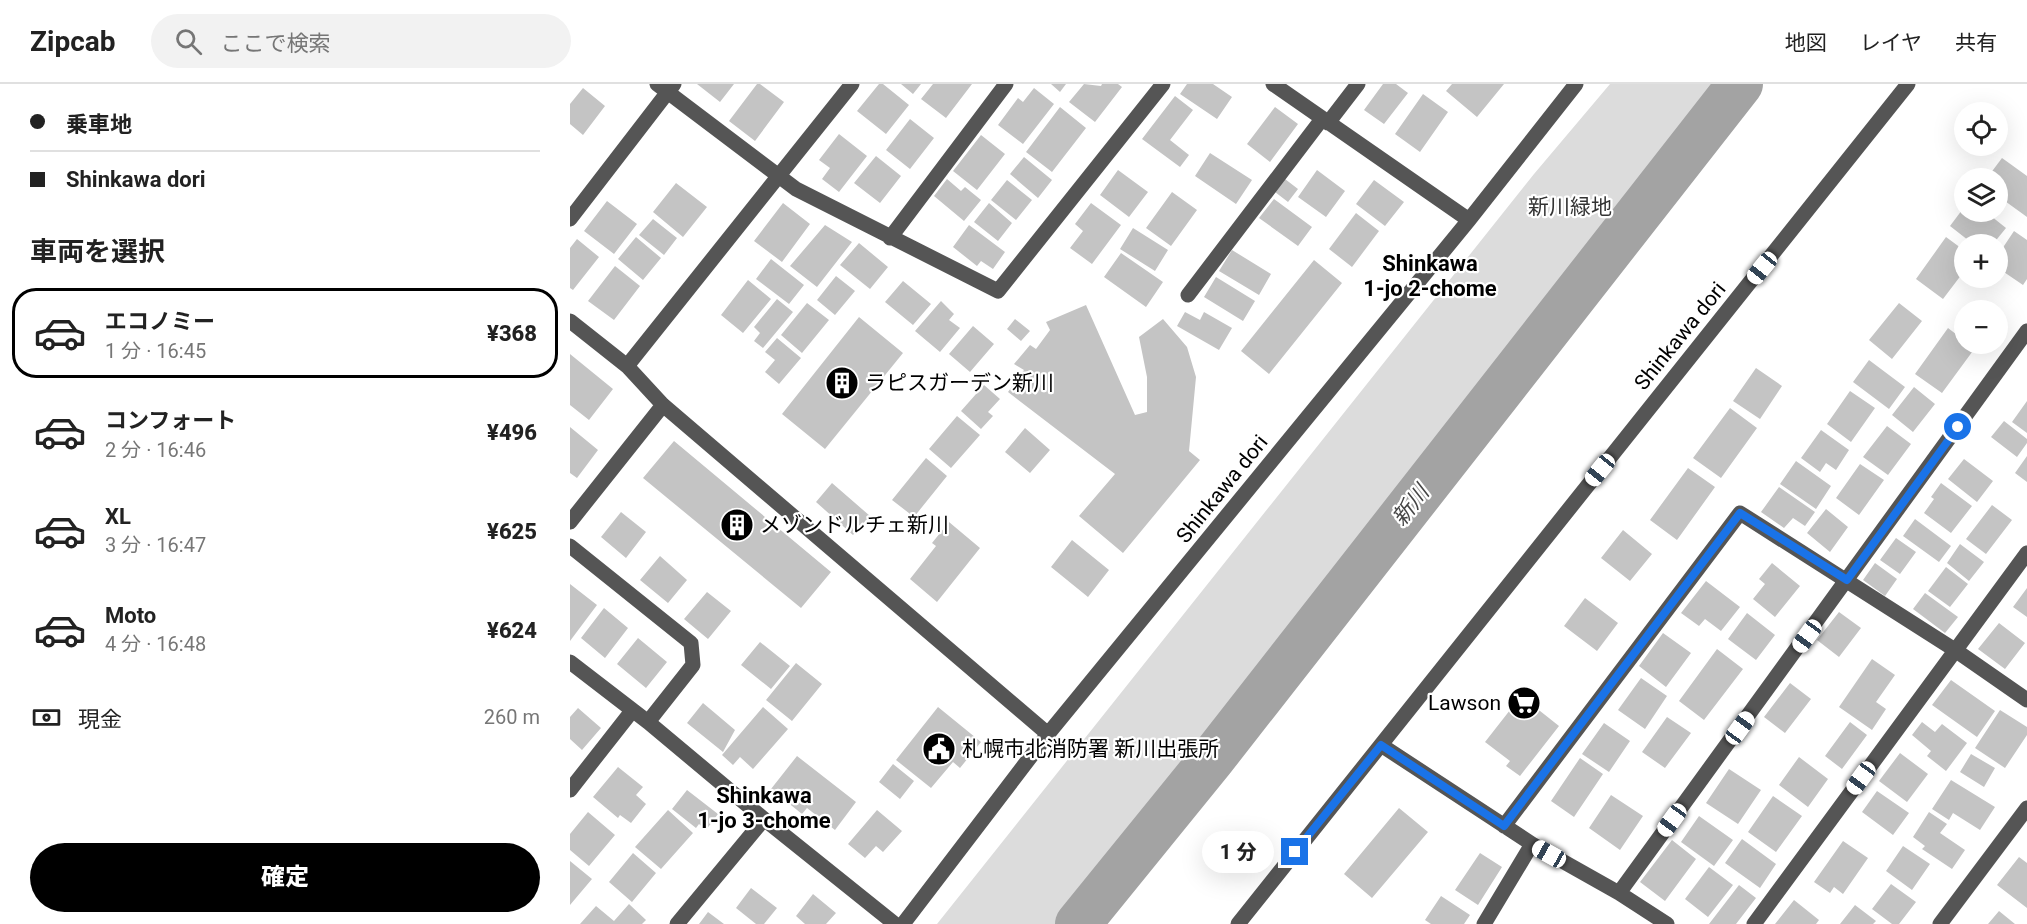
<!DOCTYPE html>
<html lang="ja">
<meta charset="utf-8">
<style>
:root{--surface:#fff;--page:#f2f2f2;--text:#222;--muted:#767676;--line:#e0e0e0;--accent:#000}
body{margin:0;font-family:Roboto,"Noto Sans JP",sans-serif;background:var(--page);color:var(--text);height:100vh;display:flex;flex-direction:column;font-size:22px;white-space:nowrap}
*{box-sizing:border-box;margin:0}
p{font-size:20px;color:var(--muted)}
.icon{flex:none;width:33px;height:33px;fill:none;stroke:currentColor;stroke-width:2;stroke-linecap:round;stroke-linejoin:round}
.map{position:relative;flex:1;overflow:hidden}
.sheet{display:flex;flex-direction:column;background:var(--surface);width:570px}
.sheet>*{flex:none}
.hud{display:grid;align-content:center;height:132px;padding:0 30px;background:var(--surface)}
.tools{position:absolute;left:1384px;top:18px;display:grid;gap:12px}
.tools a{display:grid;place-items:center;width:54px;height:54px;border-radius:50%;background:var(--surface);box-shadow:0 6px 24px #0002;font-size:30px}
.end{position:absolute;width:27px;height:27px;margin:-14px;border:8px solid #1a73e8;background:#fff;box-shadow:0 0 0 3px #fff}
.from{border-radius:50%}
.bubble{position:absolute;height:42px;border-radius:21px;background:var(--surface);box-shadow:0 6px 24px #0002;font-size:20px;font-weight:800;line-height:42px;text-align:center}
.car{position:absolute;width:18px;height:36px;margin:-18px -9px;border-radius:8px;box-shadow:0 0 4px 2px #0007;background:linear-gradient(#fff 24%,#345 0 40%,#fff 0 76%,#345 0 86%,#fff 0)}
.hud b{display:flex;align-items:center;gap:21px;height:57px;font-size:22px}
.hud b+b{border-top:2px solid var(--line)}
.hud i{width:15px;height:15px;background:var(--text)}
ul{padding:0;list-style:none}
li{display:flex;align-items:center;gap:18px;height:90px;margin:0 12px 9px;padding:0 18px;border:3px solid transparent;border-radius:24px}
li div{flex:1}
li b{display:block;font-size:22px}
li em{font-style:normal;font-weight:800}
li.on{border-color:var(--accent)}
li>.icon{width:54px;height:54px;stroke-width:1.5}
h2{padding:0 30px;font-size:27px;line-height:72px}
.pay{display:flex;align-items:center;gap:15px;height:66px;padding:0 30px;font-size:22px}
.pay p{margin-inline-start:auto}
.action{display:flex;gap:12px;margin-top:auto;padding:12px 30px}
.action a{flex:1;height:69px;border-radius:36px;background:var(--accent);color:#fff;font-size:24px;font-weight:800;line-height:69px;text-align:center}
header{display:flex;align-items:center;gap:36px;box-sizing:border-box;height:84px;padding:0 30px;background:var(--surface);border-bottom:2px solid var(--line)}
header strong{font-size:28px}
nav{display:flex;gap:33px;margin-inline-start:auto;font-size:21px}
.search{width:420px;height:54px;background:var(--page);display:flex;align-items:center;gap:15px;box-sizing:border-box;padding:0 21px;border-radius:33px;color:var(--muted);font-size:22px}
main{display:flex;flex:1;min-height:0}
.map>svg:first-child{display:block}
.green{fill:#dcdcdc}
.lines{fill:none;stroke-linecap:round;stroke-linejoin:round}
.river{stroke:#a3a3a3;stroke-width:46}
.building{fill:#c4c4c4}
.minor{stroke:#555;stroke-width:15}
.route{stroke:#1a73e8;stroke-width:8}
.labels{text-anchor:middle;stroke-width:4.5;stroke-linejoin:round;paint-order:stroke}
.park-label{font-size:21px;fill:#333;stroke:#fff}
.street-label{font-size:21px;fill:#000;stroke:#fff}
.poi-label{font-size:21px;fill:#000;stroke:#fff;text-anchor:start}
.neighbourhood-label{font-size:22px;font-weight:bold;fill:#000;stroke:#fff}
.water-label{font-size:22px;font-style:italic;fill:#444;stroke:#fff}
</style>
<header>
<strong>Zipcab</strong>
<div class="search"><svg class="icon" aria-label="search" viewBox="0 0 24 24"><circle cx="10" cy="10" r="6"/><path d="M15 15l6 6"/></svg>ここで検索</div>
<nav><a>地図</a><a>レイヤ</a><a>共有</a></nav>
</header>
<main>
<section class="sheet">
<div class="hud">
<b><i class="from"></i>乗車地</b>
<b><i></i>Shinkawa dori</b>
</div>
<h2>車両を選択</h2>
<ul>
<li class="on"><svg class="icon" aria-label="car" viewBox="0 0 24 24"><path d="M5 17H2v-5l4-1 3-4h7l3 4 3 1v5h-3M9 17h6M6 11h13"/><circle cx="7" cy="17" r="2"/><circle cx="17" cy="17" r="2"/></svg><div><b>エコノミー</b><p>1 分 · 16:45</p></div><em>¥368</em></li>
<li><svg class="icon" aria-label="car" viewBox="0 0 24 24"><path d="M5 17H2v-5l4-1 3-4h7l3 4 3 1v5h-3M9 17h6M6 11h13"/><circle cx="7" cy="17" r="2"/><circle cx="17" cy="17" r="2"/></svg><div><b>コンフォート</b><p>2 分 · 16:46</p></div><em>¥496</em></li>
<li><svg class="icon" aria-label="car" viewBox="0 0 24 24"><path d="M5 17H2v-5l4-1 3-4h7l3 4 3 1v5h-3M9 17h6M6 11h13"/><circle cx="7" cy="17" r="2"/><circle cx="17" cy="17" r="2"/></svg><div><b>XL</b><p>3 分 · 16:47</p></div><em>¥625</em></li>
<li><svg class="icon" aria-label="car" viewBox="0 0 24 24"><path d="M5 17H2v-5l4-1 3-4h7l3 4 3 1v5h-3M9 17h6M6 11h13"/><circle cx="7" cy="17" r="2"/><circle cx="17" cy="17" r="2"/></svg><div><b>Moto</b><p>4 分 · 16:48</p></div><em>¥624</em></li>
</ul>
<div class="pay"><svg class="icon" aria-label="cash" viewBox="0 0 24 24"><path d="M3 7h18v10H3z"/><circle cx="12" cy="12" r="2"/></svg>現金<p>260 m</p></div>
<div class="action"><a>確定</a></div>
</section>
<div class="map">
<svg width="1457" height="840" viewBox="0 0 1457 840">
<rect width="100%" height="100%" fill="#fff"/>
<!-- green -->
<path class="green" d="M1040 0H1163L926 291 489 840H367L964 90Z"/>
<g class="lines">
<!-- river -->
<path class="river" d="M508 840 642 675 1170 0"/>
</g>
<!-- building -->
<path class="building" d="M127 0H164L150 18Z
M187 0H190L214 18 185 57 159 37Z
M309 0H313L339 21 316 50 287 27Z
M331 0H351L343 10Z
M363 0H402L376 34 351 15Z
M481 0H496L490 8Z
M514 0 531 2 532 0H548L552 3 525 38 499 18Z
M617 0H643L662 13 647 35 610 10Z
M813 0H826L838 9 814 40 794 26Z
M882 0H934L907 33 876 7Z
M13 4 35 22 13 51 0 40V20Z
M464 4 484 20 453 60 428 41 448 14 453 18Z
M853 10 878 28 850 68 825 50Z
M605 12 623 26 600 56 619 71 610 83 572 55Z
M490 23 516 44 482 88 456 68Z
M705 23 728 40 700 78 677 60Z
M340 35 364 54 340 85 316 66Z
M269 50 297 72 269 108 252 95 260 84 249 76Z
M411 51 435 70 407 106 383 87Z
M640 69 682 96 666 120 625 92Z
M306 72 331 92 310 119 284 99Z
M454 73 482 96 468 114 440 90Z
M1432 74 1457 92V133L1428 112V94H1417Z
M548 86 578 108 559 133 530 111Z
M747 86 775 107 756 133 728 113Z
M377 95 391 107 395 103 411 116 394 137 364 112Z
M715 95 728 105 718 118 705 108Z
M437 96 462 116 446 136 421 116Z
M804 96 834 118 815 142 786 120Z
M106 99 137 123 113 153 83 128Z
M602 108 627 126 601 162 576 144Z
M704 115 742 143 728 162 689 134Z
M37 117 67 140 44 170 14 147Z
M213 119 240 140 212 178 184 157Z
M419 119 442 139 428 157 404 138Z
M521 119 551 141 522 180 500 164 513 147 505 140Z
M1395 122V128H1416L1436 144 1423 160H1403L1380 142Z
M786 129 809 147 782 183 759 165Z
M83 135 107 154 94 171 69 151Z
M255 141 282 158 247 203 220 182Z
M399 141 435 168 423 185 411 177 407 182 383 163Z
M563 144 598 166 585 187 550 165Z
M1444 147 1457 156V195L1453 201 1428 184V171Z
M66 153 91 174 73 196 48 175Z
M1376 153 1395 167V186L1373 215 1346 195Z
M7 155 29 173 3 206 0 204V164Z
M289 159 318 183 300 205 270 181Z
M662 166 701 190 689 211 649 187Z
M551 169 593 198 576 223 534 193Z
M201 175 234 201 219 220 186 195Z
M744 176 772 199 699 290 671 267Z
M45 182 70 202 44 236 18 217Z
M266 192 285 207 265 231 247 216Z
M646 193 685 217 673 237 634 213Z
M178 196 201 215 173 249 151 231Z
M333 197 361 220 343 241 315 218Z
M207 215 223 228 193 264 184 257 190 249 184 243Z
M371 217 384 230 379 236 390 244 370 268 345 247Z
M237 219 259 236 232 269 211 251Z
M1329 219 1352 237 1322 275 1299 256Z
M516 221 565 331 577 328V293L569 253 593 235 617 263 626 293 619 367 630 376 553 469 509 432 545 390 438 308 454 286 444 280 460 261 466 265 480 246 476 238Z
M615 228 630 236 634 228 662 244 649 266 607 242Z
M289 233 333 269 255 365 212 330Z
M445 235 460 247 451 257 437 245Z
M403 242 424 260 400 288 379 270Z
M1378 244 1395 257V260H1399L1405 264 1372 309 1345 290Z
M207 254 231 274 209 300 195 288 205 276 195 268Z
M0 270 43 305 19 336 0 321Z
M1299 276 1335 303 1319 325 1283 298Z
M1186 284 1212 302 1190 335 1163 317Z
M414 301 430 315 418 328 423 332 411 345 391 327Z
M1344 303 1365 320 1343 348 1322 331Z
M1280 307 1305 324 1281 358 1257 340Z
M1457 317V349L1442 338Z
M1160 324 1187 344 1151 394 1123 374Z
M387 332 410 351 381 384 359 365Z
M1434 337 1457 355V359L1447 373 1421 353Z
M1317 342 1341 360 1318 391 1293 373Z
M0 343 28 366 7 394 0 389Z
M455 344 480 366 460 389 435 368Z
M1251 346 1279 366 1266 386 1256 379 1250 388 1231 374Z
M104 357 261 488 231 524 73 394Z
M1457 372V398L1445 389Z
M356 374 377 392 344 433 322 416Z
M1394 375 1423 397 1407 418 1378 395Z
M1226 377 1261 402 1246 425 1210 400Z
M1290 380 1314 396 1289 431 1266 414Z
M1118 384 1145 403 1107 456 1080 436Z
M262 399 300 432 283 451 246 418Z
M1371 399 1402 422 1381 449 1354 429 1364 415 1361 413Z
M1209 403 1245 428 1235 442 1223 434 1214 444 1191 428Z
M1422 421 1442 436 1416 470 1396 455Z
M1256 425 1278 443 1260 468 1237 449Z
M51 428 76 448 56 474 31 453Z
M1345 435 1381 462 1369 478 1333 452Z
M379 438 410 464 367 518 340 495 366 462 362 459Z
M1053 446 1082 470 1060 497 1031 474Z
M1326 454 1346 468 1330 490 1310 476Z
M502 456 539 486 518 513 481 483Z
M1390 460 1414 478 1399 497 1377 479Z
M90 472 117 496 98 519 70 496Z
M1202 479 1230 502 1205 533 1183 515 1195 500 1189 495Z
M1305 479 1327 495 1315 512 1293 496Z
M1376 483 1398 500 1380 523 1358 507Z
M1136 497 1170 523 1151 547 1135 535 1129 542 1111 529Z
M0 500 27 521 0 557Z
M1457 504V533L1443 523Z
M137 508 161 527 138 555 114 535Z
M1355 509 1388 533 1375 549 1343 525Z
M1015 514 1048 539 1027 567 994 542Z
M34 524 58 544 35 574 11 554Z
M1269 528 1291 544 1269 573 1247 556Z
M1177 529 1205 551 1186 576 1158 555Z
M1429 539 1455 559 1435 585 1408 565Z
M1093 549 1121 569 1096 603 1069 582Z
M68 554 97 578 76 604 47 580Z
M190 558 220 582 201 605 171 581Z
M1147 565 1173 585 1134 636 1109 617Z
M1302 575 1325 591 1306 618 1316 625 1302 646 1269 623Z
M226 579 252 600 222 637 196 616Z
M1071 594 1097 612 1075 645 1048 626Z
M1381 596 1425 627 1407 653 1362 621Z
M1220 599 1241 615 1215 649 1194 633Z
M951 612 989 642 950 692 936 682 940 677 915 658Z
M133 619 165 646 153 668 117 639Z
M193 623 218 645 183 685 170 673 163 681 152 671Z
M368 623 411 658 390 684 383 678 361 704 326 676Z
M8 624 31 644 12 666 0 655V633Z
M1430 626 1457 643V651L1435 684 1405 664Z
M1097 633 1121 649 1095 684 1072 668Z
M1280 638 1297 651 1272 685 1255 672Z
M1352 638 1365 648 1372 640 1397 659 1376 687 1357 672 1361 667 1342 651Z
M1034 639 1060 657 1039 688 1012 670Z
M1330 669 1358 690 1337 718 1309 697Z
M1401 670 1425 684 1414 703 1390 688Z
M227 672 286 718 265 746 237 724 232 730 201 705Z
M1229 673 1258 695 1238 723 1209 701Z
M1010 674 1033 690 1004 733 981 717Z
M323 680 344 697 330 715 309 698Z
M48 683 73 703 66 711 76 720 61 739 50 731 48 734 23 713Z
M1159 685 1191 706 1168 740 1136 719Z
M1381 696 1425 723 1410 746 1383 729 1379 736 1362 725Z
M117 706 148 730 136 746 129 740 126 744 102 725Z
M1307 707 1339 729 1323 751 1292 728Z
M1041 711 1073 732 1050 766 1019 744Z
M1203 712 1232 732 1206 768 1178 748Z
M829 724 858 748 802 814 774 790Z
M98 726 123 749 91 785 65 763Z
M307 726 332 747 313 768 306 762 295 774 278 760Z
M18 728 45 751 19 782 0 766V750Z
M1359 728 1377 740 1370 749 1395 766 1382 785 1352 765 1355 762 1343 753Z
M1129 732 1163 756 1144 782 1111 758Z
M1172 755 1206 780 1190 804 1155 779Z
M1102 756 1126 775 1095 817 1070 798Z
M1273 757 1298 774 1273 810 1264 803 1260 809 1244 798Z
M1333 762 1360 780 1342 806 1316 787Z
M63 769 86 789 62 818 39 798Z
M910 769 932 783 908 821 885 806Z
M1449 773 1457 779V824L1427 801Z
M0 777 22 795 0 821Z
M1139 783 1163 801 1138 833 1115 815Z
M1321 800 1346 818 1329 840H1322L1302 825Z
M1169 801 1186 814 1166 840H1139Z
M181 804 207 824 194 840H186L166 824Z
M243 810 266 829 256 840H235L226 832Z
M871 812 900 831 894 840H861L855 836Z
M1224 816 1249 836 1246 840H1205Z
M59 820 76 836 72 840H10L26 822 44 837Z
M1285 821 1306 837 1303 840H1270Z
M1429 827 1445 840H1418Z
M138 828 154 840H129Z"/>
<g class="lines">
<!-- minor -->
<path class="minor" d="M87 0 226 105 428 207 593 0
M703 0 899 136
M758 39 788 0
M0 135 104 0
M320 154 436 0
M618 211 752 35
M0 237 57 282 93 321 478 650
M57 282 282 0
M0 438 93 321
M0 462 121 559 123 581 78 638
M0 578 78 638 194 735 325 840
M811 661 962 760 1049 809 1097 840
M0 706 62 627
M934 742 1170 429 1385 566 1457 616
M1049 809 1457 247
M107 840 194 735
M333 840 478 650 899 136 1006 0
M668 840 1338 0
M914 840 962 760
M1184 840 1457 469
M1370 840 1457 724"/>
</g>
<g class="lines">
<!-- route -->
<path class="route" d="M725 768 811 661 934 742 1170 429 1277 496 1388 343"/>
</g>
<!-- icons -->
<defs>
<g id="building-disc" transform="scale(1.725)"><circle r="9.5" fill="#000" stroke="#fff"/><path d="M-4-6H4V6H1V3H-1V6H-4ZM-2.5-4.3h1.7v1.8h-1.7ZM.8-4.3h1.7v1.8H.8ZM-2.5-1h1.7V.8h-1.7ZM.8-1h1.7V.8H.8Z" fill="#fff"/></g>
<g id="supermarket-disc" transform="scale(1.725)"><circle r="9.5" fill="#000" stroke="#fff"/><path d="M-6-5.5h2.5l.6 2H6L4.5 2H-2.5L-4.4-4H-6ZM-1.5 3.2a1.3 1.3 0 1 0 .1 0ZM3 3.2a1.3 1.3 0 1 0 .1 0Z" fill="#fff"/></g>
<g id="civic-disc" transform="scale(1.725)"><circle r="9.5" fill="#000" stroke="#fff"/><path d="M-.6-6.5H3V-4.5H.6V-3L4-1V1h2V6H-6V1h2V-1L-.6-3ZM-1.2 2.5V6h2.4V2.5Z" fill="#fff"/></g>
</defs>
<g fill-rule="evenodd">
<use href="#building-disc" x="272" y="299"/>
<use href="#building-disc" x="167" y="441"/>
<use href="#supermarket-disc" x="954" y="619"/>
<use href="#civic-disc" x="369" y="665"/>
</g>
<g class="labels">
<!-- park labels -->
<g class="park-label">
<text x="1000" y="130">新川緑地</text>
</g>
<!-- street labels -->
<g class="street-label">
<text transform="translate(1110 252) rotate(-51)" y="7">Shinkawa dori</text>
<text transform="translate(652 405) rotate(-51)" y="7">Shinkawa dori</text>
</g>
<!-- poi labels -->
<g class="poi-label">
<text x="295" y="306">ラピスガーデン新川</text>
<text x="190" y="448">メゾンドルチェ新川</text>
<text x="931" y="626" text-anchor="end">Lawson</text>
<text x="392" y="672">札幌市北消防署 新川出張所</text>
</g>
<!-- neighbourhood labels -->
<g class="neighbourhood-label">
<text x="860" y="187">Shinkawa<tspan x="860" dy="25">1-jo 2-chome</tspan></text>
<text x="194" y="719">Shinkawa<tspan x="194" dy="25">1-jo 3-chome</tspan></text>
</g>
<!-- water labels -->
<g class="water-label">
<text transform="translate(840 421) rotate(-52)" y="8">新川</text>
</g>
</g>
</svg>
<div class="tools">
<a><svg class="icon" aria-label="locate" viewBox="0 0 24 24"><circle cx="12" cy="12" r="6"/><path d="M12 2v4M12 18v4M2 12h4M18 12h4"/></svg></a>
<a><svg class="icon" aria-label="layers" viewBox="0 0 24 24"><path d="M12 4l9 5-9 5-9-5zM3 14l9 5 9-5"/></svg></a>
<a>+</a>
<a>−</a>
</div>
<i class="end from" style="left:1388px;top:343px"></i>
<i class="end" style="left:725px;top:768px"></i>
<div class="bubble" style="left:632px;top:747px;width:72px">1 分</div>
<i class="car" style="left:1192px;top:184px;rotate:219deg"></i>
<i class="car" style="left:1030px;top:386px;rotate:219deg"></i>
<i class="car" style="left:1237px;top:552px;rotate:216deg"></i>
<i class="car" style="left:1170px;top:644px;rotate:36deg"></i>
<i class="car" style="left:1291px;top:694px;rotate:216deg"></i>
<i class="car" style="left:1102px;top:736px;rotate:216deg"></i>
<i class="car" style="left:979px;top:770px;rotate:299deg"></i>
</div>
</main>
